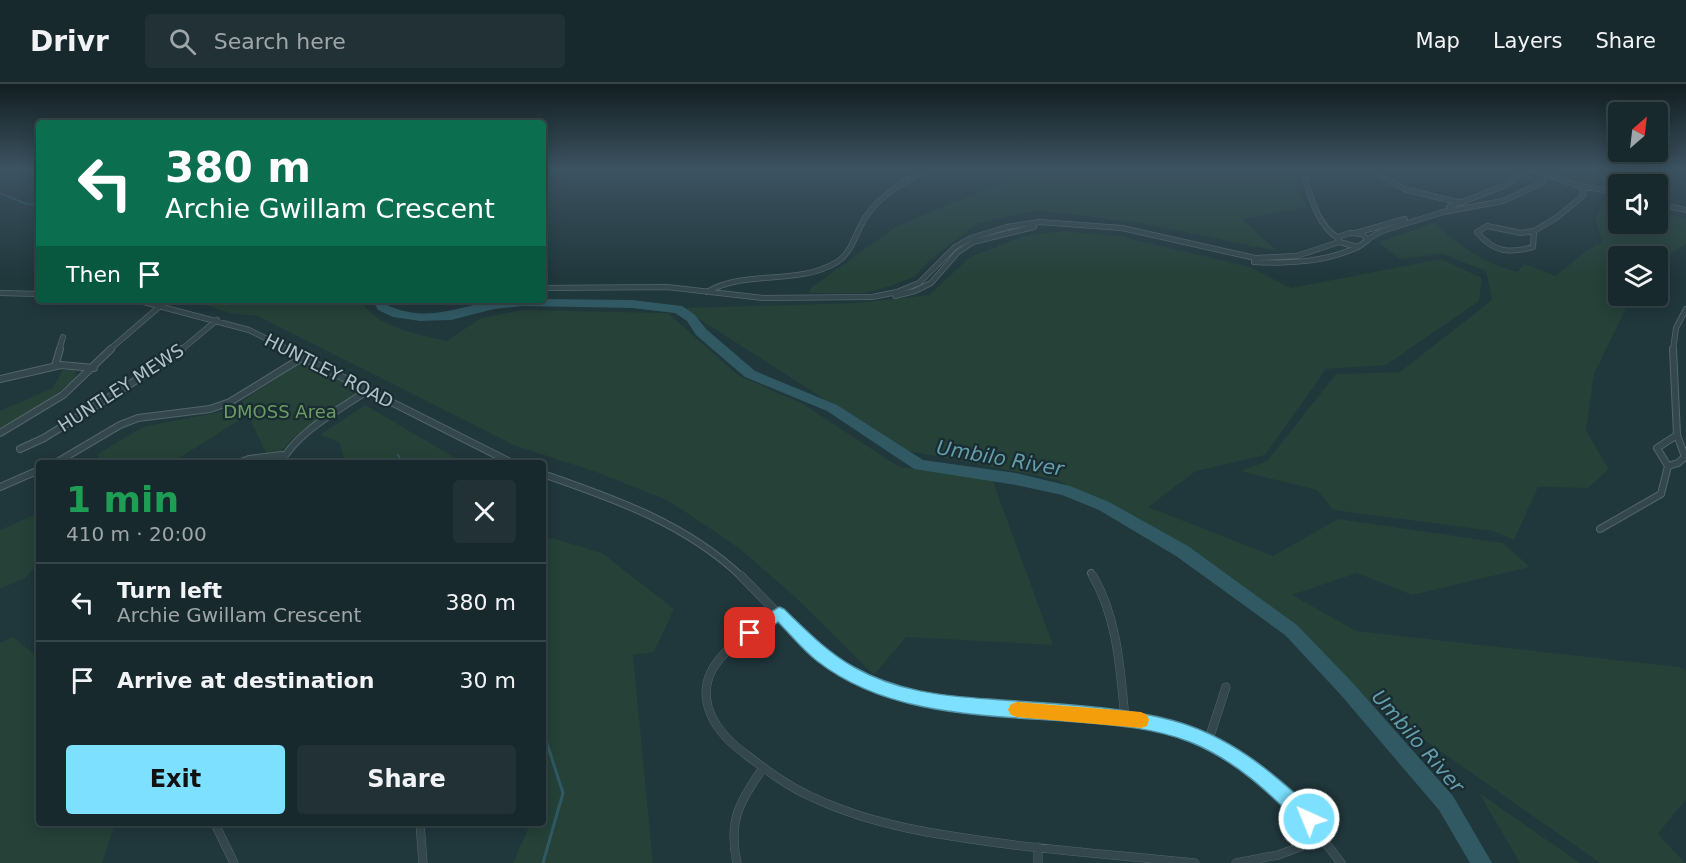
<!DOCTYPE html>
<html lang="en">
<head>
<meta charset="utf-8">
<style>
	:root { --surface:#18292d; --page:#213135; --text:#f1f3f6; --muted:#9fa6aa; --line:#364549; --accent:#7de0ff }
	body { margin:0; font-family:"DejaVu Sans",sans-serif; background:var(--page); color:var(--text); height:100vh; display:flex; flex-direction:column; font-size:22px; white-space:nowrap }
	* { box-sizing:border-box; margin:0 }
	p { font-size:20px; color:var(--muted) }
	.icon { flex:none; width:33px; height:33px; fill:none; stroke:currentColor; stroke-width:2; stroke-linecap:round; stroke-linejoin:round }
	.map { position:relative; flex:1; overflow:hidden }
	.panel { position:absolute; left:36px; top:376px; width:510px; height:366px; display:flex; flex-direction:column; background:var(--surface); border-radius:6px; box-shadow:0 3px 15px #0003,0 0 0 2px var(--line) }
	.panel>* { flex:none }
	.banner { position:absolute; left:36px; top:36px; width:510px; height:183px; border-radius:6px; box-shadow:0 3px 15px #0003,0 0 0 2px var(--line); background:#0b6e4f; color:#fff; overflow:hidden }
	.needle { width:39px; rotate:28deg }
	.controls { position:absolute; left:1608px; top:18px; display:grid; gap:12px }
	.controls a { display:grid; place-items:center; width:60px; height:60px; border-radius:6px; background:var(--surface); box-shadow:0 3px 15px #0003,0 0 0 2px var(--line); font-size:30px }
	.pin { position:absolute; display:grid; place-items:center; width:51px; height:51px; color:#fff; margin:-26px; border-radius:12px; box-shadow:0 3px 9px #0006 }
	.me { position:absolute; width:66px; margin:-33px; rotate:316deg; stroke-linejoin:round; filter:drop-shadow(0 0 4px #0008) }
	.turn { display:flex; align-items:center; gap:21px; height:126px; padding:0 30px; font-size:27px }
	.turn .icon { width:78px; height:78px; stroke-width:2.5 }
	.turn b { display:block; font-size:42px; line-height:51px }
	.then { display:flex; align-items:center; height:57px; padding:0 30px; background:#0003; gap:12px; font-size:22px }
	.round { display:grid; place-items:center; flex:none; width:63px; height:63px; border-radius:6px; background:var(--page) }
	.overview { display:flex; align-items:center; justify-content:space-between; height:102px; padding:0 30px }
	h1 { font-size:36px; font-weight:800; line-height:45px; color:#1e9e55 }
	.primary-button { display:flex; gap:12px; margin-top:auto; padding:12px 30px }
	.primary-button a { flex:1; height:69px; border-radius:6px; background:var(--accent); color:#111; font-size:24px; font-weight:800; line-height:69px; text-align:center }
	.primary-button a+a { background:var(--page); color:var(--text) }
	ul { padding:0; list-style:none }
	li { display:flex; align-items:center; gap:18px; height:78px; padding:0 30px; border-top:2px solid var(--line) }
	li div { flex:1 }
	li b { display:block; font-size:22px }
	li em { font-style:normal }
	header { display:flex; align-items:center; gap:36px; box-sizing:border-box; height:84px; padding:0 30px; background:var(--surface); border-bottom:2px solid var(--line) }
	header strong { font-size:28px }
	nav { display:flex; gap:33px; margin-inline-start:auto; font-size:21px }
	.search { width:420px; height:54px; background:var(--page); display:flex; align-items:center; gap:15px; box-sizing:border-box; padding:0 21px; border-radius:6px; color:var(--muted); font-size:22px }
	.map>svg:first-child { display:block }
</style>
</head>
<body>
<header>
<strong>Drivr</strong>
<div class="search"><svg class="icon" aria-label="search" viewBox="0 0 24 24"><circle cx="10" cy="10" r="6"/><path d="M15 15l6 6"/></svg>Search here</div>
<nav><a>Map</a><a>Layers</a><a>Share</a></nav>
</header>
<div class="map">
<svg width="1686" height="779" viewBox="0 0 1686 779">
	<rect width="100%" height="100%" fill="#20373c"/>
	<path fill="#254138" d="M1093,84h192l22,39 -65,12 35,32 -136,-28 -104,-13 -61,14 -46,36 -15,16 -21,9 -28,8h-57l3,-6 85,-61 102,-42z
		M1599,86l19,17 -40,-5 -23,-9 1,-2 27,4z
		M1609,113l9,3v24h40v-13l28,8v25l-28,17v-5h-40v40h14l-38,78 -8,57 23,38 -21,19 -50,-1 -24,53 -21,-9 -160,-21 -16,-20 -77,-19 27,-10 69,-87 64,-2 92,-72 -6,-29 -44,-17 -43,5 -20,-17 55,-19c29,25 47,39 84,49l6,-8 32,12 30,-25 17,-9 -8,-23z
		M1063,147l61,6 126,30 41,21 150,-29 41,19 -3,23 -93,64 -60,4 -61,86 -69,16 -48,36 125,49 65,-37 165,24 27,24 -118,28 -55,-22 -65,22 64,36 323,36 7,4v128l-28,35 27,29h-85l-254,-178 -75,-68 -213,-137 -154,-30 -222,-142 174,-5 73,-8 41,-38 54,-21z
		M203,216h157c16,27 59,35 87,41l34,-23 42,-8 145,3 70,62 65,29 96,63 92,9 62,169 -147,-8 -32,38 -79,-78 -56,-49 -70,-47 -73,-29 -80,-26 -259,-130 -27,-3 -35,-11z
		M302,277l57,30 -67,48 -12,13 -14,1 -18,-38 -77,48h-66l-9,-8 47,-28 102,-20 -3,-6z
		M69,284l6,2 1,4 -1,5 -27,21 -48,30v-19l53,-23 9,-17z
		M365,321l92,54 4,4h-116l-6,-21 -19,-7z
		M39,429v50l-14,15 -25,11v-59z
		M552,454l50,15 72,56 -20,43 -21,3 20,208h-140l17,-39h13v-284z
		M13,553l26,21v166h76l-13,39h-102v-220z
		M1479,709l101,70h-60z"/>
	<g fill="none" stroke-linecap="round" stroke-linejoin="round">
		<path stroke="#305963" stroke-width="1.5" d="M0,109l26,11 13,1"/>
		<path stroke="#305963" stroke-width="2" d="M398,371l5,9"/>
		<path stroke="#305963" stroke-width="3" d="M543,647l20,62 -20,70"/>
		<path fill="#305963" fill-rule="evenodd" d="M543,215l89,1 50,6 13,9 11,14 49,42 82,34 86,55 93,13 54,13 39,16 79,44 109,79 55,57 101,114 39,67h-22l-31,-53 -99,-116 -55,-59 -109,-79 -77,-46 -37,-15 -46,-10 -102,-16 -87,-58 -82,-34 -49,-42 -9,-14 -12,-8 -43,-5 -109,-2 -29,3 -43,11 -31,1 -27,-4 -15,-7 -5,-10h12l2,5c44,20 73,-1 115,-5 13,-1 31,3 41,-1z"/>
		<g stroke="#52656a" stroke-width="6">
			<path id="street-far2" d="M1302,84c8,25 13,55 36,70
				M1384,84l-1,9 21,12 57,14
				M1531,85l48,17 39,6
				M1658,120l28,6
				M1449,123l55,-21 28,-18
				M1487,142l34,7 13,-2 -1,16c-24,7 -40,5 -56,-15z
				M1534,147l22,-13 27,-22v-7l-4,-3
				M1350,149l12,1 6,6 -10,7 -19,-5 -1,-5z
				M1356,149l49,-14
				M1368,155l14,-8 61,-19 60,-11 39,-18 -2,-15
				M1254,178c36,2 71,0 104,-15
				M543,204l124,-1 96,11 109,-1 25,-5 22,-9 36,-36 16,-9 36,-11 32,-5 83,6 133,30 42,-2 42,-14
				M707,208c39,-23 91,-6 130,-30 16,-10 19,-32 30,-47 15,-21 39,-35 62,-47
				M0,209l39,1
				M895,212l20,-5 16,-8 27,-31 15,-10 61,-15
				M136,216l113,30 40,20
				M59,266l4,-13
				M109,266l50,-43
				M181,266l36,-30
				M1673,266l3,-22 10,-19"/>
		</g>
		<g stroke="#52656a" stroke-width="8">
			<path id="street-far1" d="M286,265l228,115
				M55,282l5,-17
				M0,295l61,-14 33,3
				M0,349l63,-38 48,-46
				M20,365l24,-11 126,-79 12,-10
				M54,380l66,-39 18,-7 72,-9 20,-7 73,-45
				M236,380l13,-5 33,-4
				M280,380c17,-33 58,-53 88,-74
				M1668,382l10,-3 7,-6 -8,-22
				M543,390c72,25 144,50 200,104
				M0,403l39,-17
				M1600,445l61,-35 7,-28 -11,-18 20,-13 -4,-86
				M1091,489l3,5"/>
		</g>
		<g stroke="#52656a" stroke-width="9">
			<path id="street" d="M741,492c41,40 75,85 129,107 43,18 87,21 133,25 45,4 92,4 136,12 88,15 151,74 202,143
				M1093,492c25,44 27,93 32,142
				M779,529c-18,13 -39,24 -55,41 -34,35 -15,73 20,99 21,16 43,33 68,44 63,30 134,39 202,48 60,7 121,12 181,18
				M1208,658l18,-55
				M215,740l19,39
				M420,740l3,39
				M1038,763v16
				M737,779c-9,-42 2,-61 26,-95
				M1236,779l42,-8 46,-17"/>
		</g>
		<use href="#street-far2" stroke="#34474c" stroke-width="4.5"/>
		<use href="#street-far1" stroke="#34474c" stroke-width="6"/>
		<use href="#street" stroke="#34474c" stroke-width="8"/>
	</g>
	<linearGradient id="sky" x2="0" y2="1"><stop stop-color="#121e21"/><stop offset="0.44" stop-color="#3c5361"/><stop offset="1" stop-color="#3c5361" stop-opacity="0"/></linearGradient>
	<rect width="1686" height="193" fill="url(#sky)"/>
	<path fill="#7de0ff" stroke="#5192a6" stroke-width="1.5" d="M779,523l5,2c22,21 43,43 70,58 42,24 89,29 136,32 60,5 123,6 181,21 58,15 102,52 144,92l3,7 -3,6 -6,3 -7,-3c-34,-33 -67,-65 -112,-83 -36,-14 -74,-17 -112,-20 -88,-7 -188,-4 -261,-61 -14,-11 -26,-26 -39,-39 -10,7 -22,20 -33,16l-3,-5 3,-5z"/>
	<path fill="#f59e0b" d="M1017,618l124,10 6,3 2,5 -2,6 -6,2 -124,-11 -6,-2 -3,-5 3,-6z"/>
	<g text-anchor="middle" stroke-width="4.5" stroke-linejoin="round" paint-order="stroke">
		<g font-size="18" fill="#afc2c8" stroke="#192c31">
			<text transform="translate(329 287) rotate(27)" y="6">HUNTLEY ROAD</text>
			<text transform="translate(121 304) rotate(-33)" y="6">HUNTLEY MEWS</text>
		</g>
		<g font-size="18" fill="#6c9c63" stroke="#192c31">
			<text x="280" y="334">DMOSS Area</text>
		</g>
		<g font-size="20" font-style="italic" fill="#649dab" stroke="#192c31">
			<text transform="translate(1000 374) rotate(10)" y="7">Umbilo River</text>
			<text transform="translate(1418 657) rotate(49)" y="7">Umbilo River</text>
		</g>
	</g>
</svg>
<div class="controls">
<a><svg class="needle" viewBox="-14 -14 28 28"><path d="M0-13l5 13h-10z" fill="#e53935"/><path d="M0 13l5-13h-10z" fill="#9fa6aa"/></svg></a>
<a><svg class="icon" aria-label="sound" viewBox="0 0 24 24"><path d="M4 9h4l5-4v14l-5-4H4zM17 9q2 3 0 6"/></svg></a>
<a><svg class="icon" aria-label="layers" viewBox="0 0 24 24"><path d="M12 4l9 5-9 5-9-5zM3 14l9 5 9-5"/></svg></a>
</div>
<div class="pin" style="left:750px;top:549px;background:#d93025"><svg class="icon" aria-label="arrive" viewBox="0 0 24 24"><path d="M6 21V4h12l-3 4 3 4H6"/></svg></div>
<svg class="me" style="left:1309px;top:735px" viewBox="-20 -20 40 40"><circle r="17" fill="#7de0ff" stroke="#fff" stroke-width="3"/><path d="M0-11L8 9 0 5-8 9z" fill="#fff"/></svg>
<div class="banner">
<div class="turn"><svg class="icon" aria-label="left" viewBox="0 0 24 24"><path d="M17 20v-9H6M10 6l-5 5 5 5"/></svg><div><b>380 m</b>Archie Gwillam Crescent</div></div>
<div class="then">Then<svg class="icon" aria-label="arrive" viewBox="0 0 24 24"><path d="M6 21V4h12l-3 4 3 4H6"/></svg></div>
</div>
<section class="panel">
<div class="overview"><div><h1>1 min</h1><p>410 m · 20:00</p></div><a class="round"><svg class="icon" aria-label="close" viewBox="0 0 24 24"><path d="M6 6l12 12M18 6L6 18"/></svg></a></div>
<ul>
<li><svg class="icon" aria-label="left" viewBox="0 0 24 24"><path d="M17 20v-9H6M10 6l-5 5 5 5"/></svg><div><b>Turn left</b><p>Archie Gwillam Crescent</p></div><em>380 m</em></li>
<li><svg class="icon" aria-label="arrive" viewBox="0 0 24 24"><path d="M6 21V4h12l-3 4 3 4H6"/></svg><div><b>Arrive at destination</b></div><em>30 m</em></li>
</ul>
<div class="primary-button"><a>Exit</a><a>Share</a></div>
</section>
</div>
</body>
</html>
